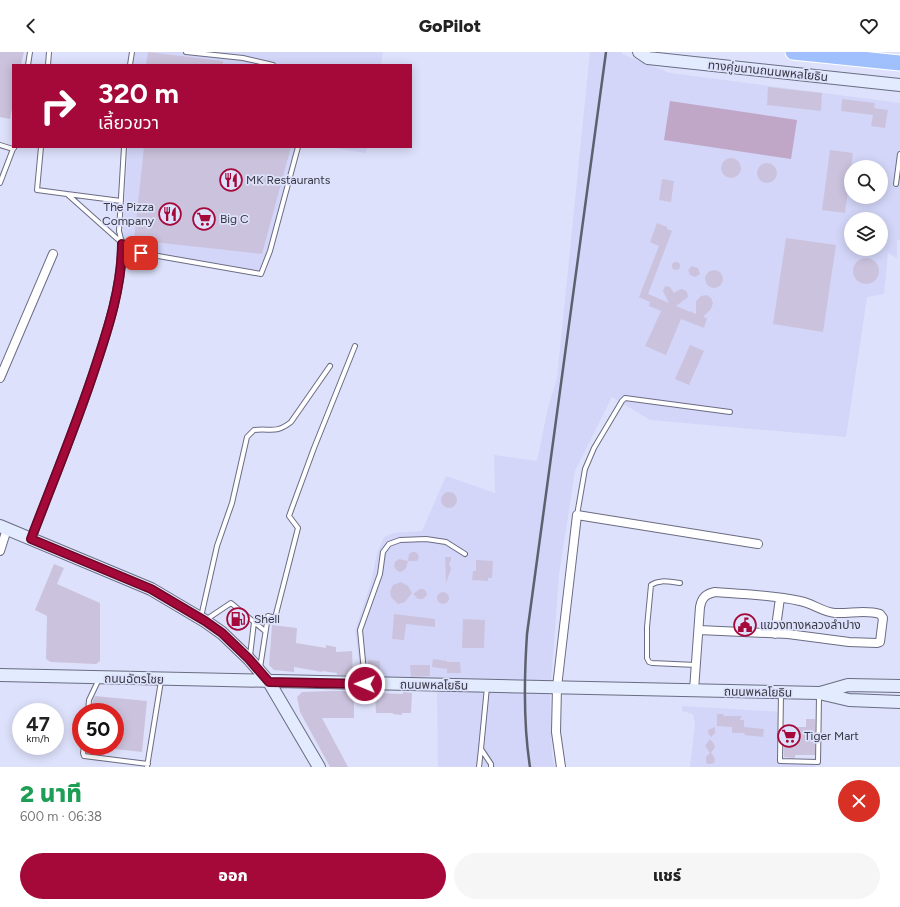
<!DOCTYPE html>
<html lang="th">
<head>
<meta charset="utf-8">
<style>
	:root { --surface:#fff; --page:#f6f6f6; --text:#222; --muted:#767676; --accent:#a40939 }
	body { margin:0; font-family:Figtree,"Noto Sans Thai",sans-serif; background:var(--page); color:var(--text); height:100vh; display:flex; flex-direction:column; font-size:15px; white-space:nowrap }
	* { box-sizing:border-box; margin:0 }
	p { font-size:13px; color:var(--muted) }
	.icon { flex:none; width:22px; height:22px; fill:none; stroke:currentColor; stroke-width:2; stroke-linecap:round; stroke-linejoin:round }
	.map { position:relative; height:715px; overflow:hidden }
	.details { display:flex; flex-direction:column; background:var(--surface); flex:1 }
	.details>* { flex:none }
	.top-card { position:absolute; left:12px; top:12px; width:400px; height:84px; border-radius:0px; box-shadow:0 2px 10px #0003; background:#a40939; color:#fff; overflow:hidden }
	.buttons { position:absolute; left:844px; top:108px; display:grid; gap:8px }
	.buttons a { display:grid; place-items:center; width:44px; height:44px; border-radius:50%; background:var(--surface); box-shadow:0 2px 10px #0003; font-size:20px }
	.speed { position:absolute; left:12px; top:651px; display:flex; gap:8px; font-size:20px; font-weight:700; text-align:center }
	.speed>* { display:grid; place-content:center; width:52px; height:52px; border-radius:50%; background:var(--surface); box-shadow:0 2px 10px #0003; line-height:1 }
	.speed small { font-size:10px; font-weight:400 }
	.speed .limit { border:6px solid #d22; background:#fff; color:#111 }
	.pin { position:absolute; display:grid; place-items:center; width:34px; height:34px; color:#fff; margin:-17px; border-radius:8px; box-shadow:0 2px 6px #0006 }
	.me { position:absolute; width:44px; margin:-22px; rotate:271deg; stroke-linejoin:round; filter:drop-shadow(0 0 3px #0008) }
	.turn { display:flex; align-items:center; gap:14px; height:84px; padding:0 20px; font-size:18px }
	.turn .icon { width:52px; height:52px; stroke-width:2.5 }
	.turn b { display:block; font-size:28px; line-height:34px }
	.round { display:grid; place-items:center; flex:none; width:42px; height:42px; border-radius:21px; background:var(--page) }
	.headline { display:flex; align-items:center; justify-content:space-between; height:68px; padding:0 20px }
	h1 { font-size:24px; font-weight:800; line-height:30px; color:#1e9e55 }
	.button { display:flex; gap:8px; margin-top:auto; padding:8px 20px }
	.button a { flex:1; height:46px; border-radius:24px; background:var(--accent); color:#fff; font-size:16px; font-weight:800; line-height:46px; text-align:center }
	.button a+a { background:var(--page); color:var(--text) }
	header { display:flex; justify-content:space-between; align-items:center; height:52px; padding:0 20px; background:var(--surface); font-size:18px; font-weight:800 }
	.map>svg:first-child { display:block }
</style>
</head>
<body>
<header><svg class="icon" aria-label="back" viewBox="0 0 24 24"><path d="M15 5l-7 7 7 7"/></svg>GoPilot<svg class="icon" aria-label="heart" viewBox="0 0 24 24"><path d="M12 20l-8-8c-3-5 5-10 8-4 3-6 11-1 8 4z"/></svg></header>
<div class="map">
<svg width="900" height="715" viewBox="0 0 900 715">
	<rect width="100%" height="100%" fill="#dee1fb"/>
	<path fill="#d3d6f8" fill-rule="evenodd" d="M135,0h248l-2,13h-247z
		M590,0h32v2l48,19 230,30v137h-3v18l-9,-5 -4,41 -17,3 -21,140 -196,-17 -38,-23 -37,74 -16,104 -9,120 2,61 3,11h-117l-1,-76h47l4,-11 -127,-2 -6,-47 16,-49 6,-29 7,-16 10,-4 28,-2 24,-55 49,17 -1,-38 43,6 11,-53 9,-30zM851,115h30v30h-30zM851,167h30v30h-30z
		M128,95h170l-28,104 -9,23 -120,-21 -19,-10z
		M329,95h39l-3,6z
		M682,654l99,6 -1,49 36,1 -1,5h-125l5,-43 -2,-10 -11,-3z"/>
	<path fill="#c0a6c7" d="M670,49l127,19 -6,39 -127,-19z"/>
	<path fill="#cbc3dd" d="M0,0h24l-3,13h-8v39l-3,15 -10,-2z
		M148,0l75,9v4h-77z
		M768,35l54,6 -1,18 -54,-6z
		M842,47l33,4 -1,5 14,2 -3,18 -14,-2 2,-11 -32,-4z
		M144,95h147l-29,107 -128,-14z
		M830,98l23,3 -8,60 -23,-3z
		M721 116a10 10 0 1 1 20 0a10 10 0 1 1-20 0Z
		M757 121a10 10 0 1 1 20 0a10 10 0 1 1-20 0Z
		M662,127l12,2 -3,21 -12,-2z
		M657,171l10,4v2l5,2 -24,63 21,9 -6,-12 2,-5 5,1 4,6 7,-4 4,1 2,2 1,5 -12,9 12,5v1l1,-1 7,3v-13l5,-5 6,-1 4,3 2,5 -2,6 -8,8 4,1 -3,10 -23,-9 -15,36 -21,-9 16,-35 -12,-5 1,-4 -11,-5 20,-51 -9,-4z
		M786,186l50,7 -13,87 -50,-8z
		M853 219a13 13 0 1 1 26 0a13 13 0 1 1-26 0Z
		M672 214a4 4 0 1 1 8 0a4 4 0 1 1-8 0Z
		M692,214l6,2 2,6 -5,3 -5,-2 -2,-5z
		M705 227a9 9 0 1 1 18 0a9 9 0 1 1-18 0Z
		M690,293l14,6 -15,34 -14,-6z
		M441 448a8 8 0 1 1 16 0a8 8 0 1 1-16 0Z
		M412,500h3l3,2 1,3 -2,4h-9l-2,7 -3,3 -3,1 -4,-2 -2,-4 1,-4 4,-3 9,2 1,-7z
		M445,505h6v3l-2,4 2,5 -5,14z
		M476,508l17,1 -1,17h-4v3l-16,-1 1,-9h3z
		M54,512l10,4 -7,16 43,19v58l-4,3 -45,-2 -5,-3 1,-43 -12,-6z
		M401,530l7,4 4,7 -7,9 -7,2 -7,-7 -1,-6 3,-6z
		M420,537h3l3,2 1,4 -4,4h-5l-5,-5z
		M437 546a6 6 0 1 1 12 0a6 6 0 1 1-12 0Z
		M233,558l15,12 -6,8 -15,-13z
		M394,562l41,5v8l-29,-3 -2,16 -12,-1z
		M463,567l22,1 -1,28h-22z
		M272,573l25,3 -1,15 30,5v-3l10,2v5l16,-1 1,24h-16v-2l-15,-2v1l-28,-5v5l-20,-2 -5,-5z
		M433,607l14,2v1h13l1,11h-14v-4l-15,-2z
		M368,608l12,1v14h-12z
		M410,613h20v11l-19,1z
		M331,639h23v27h-32l26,49h-18l-30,-55 -3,-15 5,-5z
		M403,640l9,1 -1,20h-9v2l-9,-1v-1h-17l-1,-20 28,1z
		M95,644l52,5 -5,51 -27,-3v-37h-23l1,-12z
		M717,662h7l-1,2h19l-2,4h4v7l20,2 -1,8 -19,-2 1,-2h-13v-6l-15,-1z
		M806,667h9v36h-20v3l-11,-1v-30h22z
		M715,675v6l-4,4 -3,-4v-3z
		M710,687l4,5 1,3 -4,6 3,4 1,3 -1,3 -3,1h-4l-1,-3v-4l4,-4 -5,-7z"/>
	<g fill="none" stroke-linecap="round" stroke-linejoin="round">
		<g stroke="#6a6c83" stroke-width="6">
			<path id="lane" d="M186,0l57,6 30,7
				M28,13l2,-13
				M48,13l1,-13
				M130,13l2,-13
				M0,93l13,4 1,-1
				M41,95l-4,43 30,4 55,49 19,10 120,21 9,-23 28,-104
				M0,131l13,-34
				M896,132l4,-30
				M67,142l54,7
				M122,191l-3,-12 5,-84
				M577,463l8,-46 9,-21 28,-47 3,-3 105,14
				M680,531c-10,-1 -21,-4 -29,2l-4,42v31l2,4 3,1 44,2
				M201,565l16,-71 15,-43 15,-66 7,-7c17,-2 22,4 37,-8l39,-56
				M207,567l24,-16 23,19 -4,34
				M254,570l11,9
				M260,616l8,-52 7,2 23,-90 -9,-12 25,-68 41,-102
				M365,630l-5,-52 20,-56 3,-22 6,-8 11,-4 26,-1 20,3 19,12
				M487,635l-6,62 10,15v3
				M781,641l-1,68 38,1 1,-66
				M88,660l1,-12 10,-21
				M84,694l-1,7 1,3 64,8
				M147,715l14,-86
				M479,715l2,-18"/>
		</g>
		<g stroke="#6a6c83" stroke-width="10">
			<path id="street" d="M0,326l53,-124
				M31,487c22,-58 46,-115 65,-174 13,-39 26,-80 26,-122
				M0,499l7,-22
				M775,582l5,-36
				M694,638l6,-83c2,-10 6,-13 15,-15 29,2 58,3 85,9 12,2 22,11 35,12 15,1 30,-4 45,1l3,4 -3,24 -3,1 -28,-1 -61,-8 -89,-4
				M561,715l-5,-35 1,-45 20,-172 181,29"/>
		</g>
		<g stroke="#6a6c83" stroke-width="14">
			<path id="secondary" d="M639,0l9,6 252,27
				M0,474l151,63 54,32 17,12 27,26 20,23 50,85
				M0,623l819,18 30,7 51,2
				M820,641l28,-8 52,1"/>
		</g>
		<g stroke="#fff" stroke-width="17">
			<path id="highway" d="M793,0l107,11"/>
		</g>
		<use href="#lane" stroke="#fff" stroke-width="4"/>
		<use href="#street" stroke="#fff" stroke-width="8"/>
		<use href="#secondary" stroke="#e2ecfe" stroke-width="12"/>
		<use href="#highway" stroke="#9fbffd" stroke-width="15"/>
		<path stroke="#5e606e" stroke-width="2.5" d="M530,715c-7,-44 -6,-88 -3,-133l79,-582"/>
	</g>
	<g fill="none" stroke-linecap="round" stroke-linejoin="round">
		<g stroke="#6b0625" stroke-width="10">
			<path id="route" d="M141,201l-19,-9c0,41 -13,82 -26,121 -19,59 -43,116 -65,174l120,50 54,32 17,12 27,26 20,23 96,2"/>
		</g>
		<use href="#route" stroke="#a40939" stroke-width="7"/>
	</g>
	<defs>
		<g id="restaurant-ring" transform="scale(1.15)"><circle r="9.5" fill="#dee1fb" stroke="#a40939" stroke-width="1.5"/><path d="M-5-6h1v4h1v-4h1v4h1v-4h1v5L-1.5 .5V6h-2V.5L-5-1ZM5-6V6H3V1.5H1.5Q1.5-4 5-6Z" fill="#a40939"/></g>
		<g id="supermarket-ring" transform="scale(1.15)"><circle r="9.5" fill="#dee1fb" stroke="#a40939" stroke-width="1.5"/><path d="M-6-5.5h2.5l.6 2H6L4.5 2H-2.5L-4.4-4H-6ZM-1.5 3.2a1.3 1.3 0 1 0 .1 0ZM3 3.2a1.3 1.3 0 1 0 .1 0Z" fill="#a40939"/></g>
		<g id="fuel-ring" transform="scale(1.15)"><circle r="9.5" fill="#dee1fb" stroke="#a40939" stroke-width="1.5"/><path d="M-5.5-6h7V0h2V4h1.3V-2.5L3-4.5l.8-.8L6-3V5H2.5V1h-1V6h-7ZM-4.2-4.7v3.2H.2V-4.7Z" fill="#a40939"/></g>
		<g id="civic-ring" transform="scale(1.15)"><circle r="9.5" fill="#dee1fb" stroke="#a40939" stroke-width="1.5"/><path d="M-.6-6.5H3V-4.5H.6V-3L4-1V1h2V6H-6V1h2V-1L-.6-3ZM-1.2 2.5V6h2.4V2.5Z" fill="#a40939"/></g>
	</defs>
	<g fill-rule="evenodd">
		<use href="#restaurant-ring" x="231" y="128"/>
		<use href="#restaurant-ring" x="170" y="162"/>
		<use href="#supermarket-ring" x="204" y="167"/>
		<use href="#fuel-ring" x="238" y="567"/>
		<use href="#civic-ring" x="745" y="573"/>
		<use href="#supermarket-ring" x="789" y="684"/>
	</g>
	<g text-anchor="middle" stroke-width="3.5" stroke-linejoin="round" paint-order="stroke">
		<g font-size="12" fill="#373843" stroke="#dee1fb">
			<text transform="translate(768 19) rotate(6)" y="4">ทางคู่ขนานถนนพหลโยธิน</text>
			<text transform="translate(134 627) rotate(1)" y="4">ถนนฉัตรไชย</text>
			<text transform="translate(434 633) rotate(1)" y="4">ถนนพหลโยธิน</text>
			<text transform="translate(758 640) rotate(1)" y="4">ถนนพหลโยธิน</text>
		</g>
		<g font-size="12" fill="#373843" stroke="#dee1fb" text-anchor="start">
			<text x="246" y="132">MK Restaurants</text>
			<text x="154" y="159" text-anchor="end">The Pizza<tspan x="154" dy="14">Company</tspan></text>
			<text x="220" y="171">Big C</text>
			<text x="254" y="571">Shell</text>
			<text x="760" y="577">แขวงทางหลวงลำปาง</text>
			<text x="804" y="688">Tiger Mart</text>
		</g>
	</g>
</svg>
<div class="buttons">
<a><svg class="icon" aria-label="search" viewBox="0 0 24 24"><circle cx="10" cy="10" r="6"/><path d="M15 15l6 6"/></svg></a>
<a><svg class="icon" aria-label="layers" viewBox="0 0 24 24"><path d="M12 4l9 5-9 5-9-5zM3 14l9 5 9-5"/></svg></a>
</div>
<div class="speed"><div>47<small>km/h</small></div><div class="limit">50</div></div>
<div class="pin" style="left:141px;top:201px;background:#d93025"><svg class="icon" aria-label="arrive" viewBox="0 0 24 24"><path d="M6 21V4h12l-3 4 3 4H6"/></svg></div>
<svg class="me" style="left:365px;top:632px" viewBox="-20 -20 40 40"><circle r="17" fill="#a40939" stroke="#fff" stroke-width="3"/><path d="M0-11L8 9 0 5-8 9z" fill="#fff"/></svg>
<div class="top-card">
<div class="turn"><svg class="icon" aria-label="right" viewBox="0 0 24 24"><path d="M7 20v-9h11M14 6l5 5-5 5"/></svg><div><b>320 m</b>เลี้ยวขวา</div></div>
</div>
</div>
<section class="details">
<div class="headline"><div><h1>2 นาที</h1><p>600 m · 06:38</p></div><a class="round" style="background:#d93025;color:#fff"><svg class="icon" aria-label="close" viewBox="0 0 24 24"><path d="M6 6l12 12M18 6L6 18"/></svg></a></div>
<div class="button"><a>ออก</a><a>แชร์</a></div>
</section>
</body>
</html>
